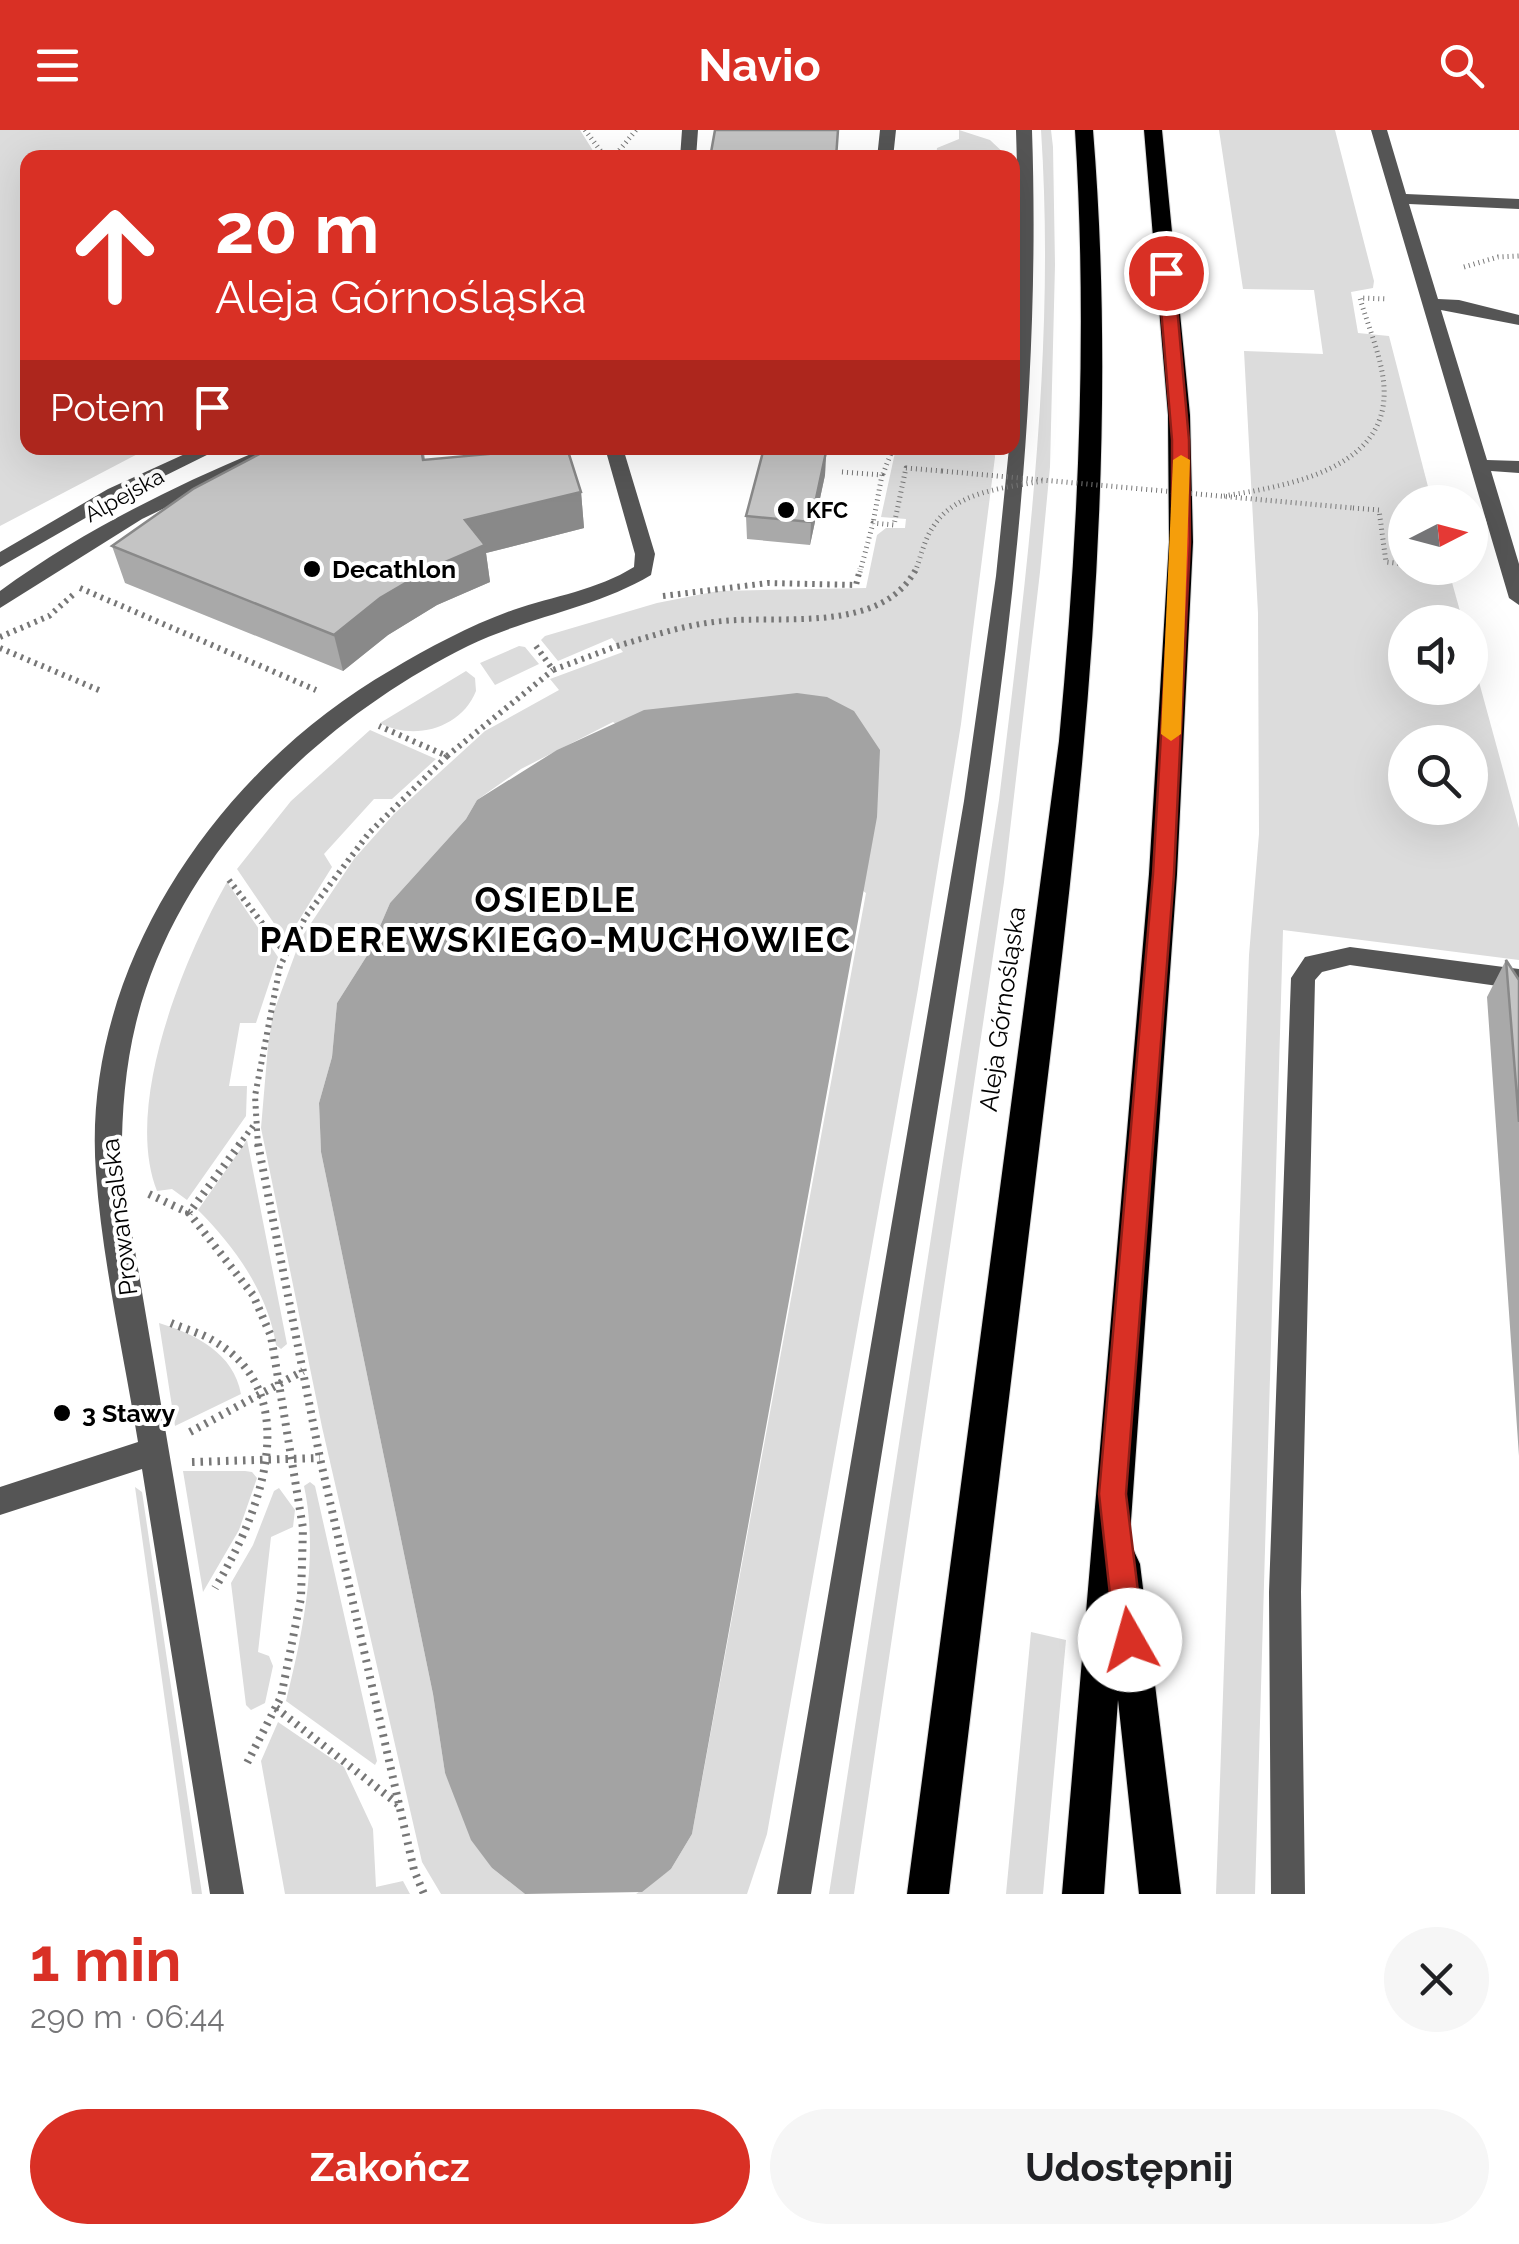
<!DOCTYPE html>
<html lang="pl">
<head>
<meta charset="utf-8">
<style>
	:root { --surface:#fff; --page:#f6f6f6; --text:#202124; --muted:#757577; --accent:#d93025 }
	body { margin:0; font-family:Raleway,sans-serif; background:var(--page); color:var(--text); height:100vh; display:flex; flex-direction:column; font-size:38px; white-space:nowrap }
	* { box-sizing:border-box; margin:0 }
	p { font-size:32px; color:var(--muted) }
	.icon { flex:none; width:55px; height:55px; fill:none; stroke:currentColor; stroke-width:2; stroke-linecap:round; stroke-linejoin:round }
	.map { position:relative; height:1764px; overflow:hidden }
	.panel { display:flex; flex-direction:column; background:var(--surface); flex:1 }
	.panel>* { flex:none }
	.top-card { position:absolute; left:20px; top:20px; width:1000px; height:305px; border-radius:20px; box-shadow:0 10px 40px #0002; background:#d93025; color:#fff; overflow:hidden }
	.needle { width:65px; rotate:84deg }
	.fabs { position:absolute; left:1388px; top:355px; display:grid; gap:20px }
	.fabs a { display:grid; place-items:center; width:100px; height:100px; border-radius:50%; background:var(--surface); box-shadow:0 10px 40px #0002; font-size:50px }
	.pin { position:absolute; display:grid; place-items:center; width:85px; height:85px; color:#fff; margin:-42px; border:5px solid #fff; border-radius:50%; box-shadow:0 2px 10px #0007 }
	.me { position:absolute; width:110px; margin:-55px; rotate:353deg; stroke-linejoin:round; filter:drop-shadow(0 0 8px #0008) }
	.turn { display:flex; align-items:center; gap:35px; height:210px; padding:0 30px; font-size:45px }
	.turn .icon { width:130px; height:130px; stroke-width:2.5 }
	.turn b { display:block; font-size:70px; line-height:85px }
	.then { display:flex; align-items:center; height:95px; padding:0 30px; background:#0003; gap:20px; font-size:38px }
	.round { display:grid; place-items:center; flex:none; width:105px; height:105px; border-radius:52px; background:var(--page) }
	.overview { display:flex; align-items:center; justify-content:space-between; height:170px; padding:0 30px }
	h1 { font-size:60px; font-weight:700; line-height:75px; color:var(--accent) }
	.primary-button { display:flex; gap:20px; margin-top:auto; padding:20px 30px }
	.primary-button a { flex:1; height:115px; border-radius:60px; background:var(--accent); color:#fff; font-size:40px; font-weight:700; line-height:115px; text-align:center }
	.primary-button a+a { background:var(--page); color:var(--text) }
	header { display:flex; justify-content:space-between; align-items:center; height:130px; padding:0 30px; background:var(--accent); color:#fff; font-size:45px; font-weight:700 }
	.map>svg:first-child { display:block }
</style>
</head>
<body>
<header><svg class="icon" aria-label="menu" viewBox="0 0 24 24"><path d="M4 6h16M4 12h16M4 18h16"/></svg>Navio<svg class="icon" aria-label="search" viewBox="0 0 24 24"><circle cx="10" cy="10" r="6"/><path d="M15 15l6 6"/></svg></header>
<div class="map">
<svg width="1519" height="1764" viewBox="0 0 1519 1764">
	<rect width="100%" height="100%" fill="#fff"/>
	<path fill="#dcdcdc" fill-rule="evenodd" d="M0,0h580l17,27 -569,1v290h121l-149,78z
		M959,0l31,10 18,17h-72l1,-9 22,-9z
		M1041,0h10l2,17 2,118 -5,202 -10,105 -36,310 -150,1012h-25l170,-1094c27,-221 57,-447 42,-670z
		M1219,0h116l39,151 -1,7 -22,4 7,41 31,3 43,166h-27v66h43l15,54h-58v66h65v-39l49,179v132l-236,-30 -28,964h-39l33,-939 10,-121 -1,-221 -14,-262 79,3 -9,-64 -71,-1zM1405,612h65v66h-65z
		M896,318h98l1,9 -34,267 -43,265 -151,845 -20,60h-111l35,-25 21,-35 174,-941 -253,-171 -92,47 -44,31 -11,19 -76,84 -22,51 -31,49 -5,54 -13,46 2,49 112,542 12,79 47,95 33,26h-84l-19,-32 -100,-435 -61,-299 7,-82 5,-32 28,-76 53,-79 40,-45 91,-83 74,-41 -9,-11 73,-27 -11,-14 -54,23 -17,-21 4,-4 112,-33 61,-12 148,-3 11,-53 9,-7h19l1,-9 -25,-2z
		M519,516l6,1 14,17 -44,21 -15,-22z
		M466,541l9,7 1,13c-15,38 -63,50 -96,32z
		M370,600l66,29 -44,40h-18l-50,55 8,13 -46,74 -49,-72 54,-68z
		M227,752l51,75 -22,66h-16l-11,63h18l-1,30 -59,84 -15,-11 -15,2c-34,-86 27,-233 70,-309z
		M247,1010l40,204 -6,5 -5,-4c-8,-52 -41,-98 -78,-135z
		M159,1193c36,11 75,30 82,71l-66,32z
		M183,1341h62l7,1 5,6 -18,52 -36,62z
		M310,1352l5,4 62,275 -2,4 -89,-64c17,-68 33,-146 18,-215z
		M135,1357l7,5 60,402h-10z
		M279,1358l16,22 -2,17 -22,10 -13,115 11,4 4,10 -8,37 -14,7 -5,-5 -15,-122 22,-38 21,-54z
		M1031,1502l35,8 -23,254h-37z
		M278,1592l66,45 29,62 3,58 27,-6 7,13h-125l-24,-133z"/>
	<path fill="#a3a3a3" d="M797,563l30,4 27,14 26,39 -3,67 -185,1017 -21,35 -29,23 -117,2 -33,-26 -21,-28 -26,-67 -12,-79 -112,-542 -2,-49 13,-46 5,-54 31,-49 22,-51 76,-84 11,-19 80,-50 87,-40z"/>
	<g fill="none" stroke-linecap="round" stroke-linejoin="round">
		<g stroke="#dbdbdb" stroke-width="2">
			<path id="highway" d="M1075,0h18c27,331 -10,658 -50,986 -31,259 -63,519 -94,778h-42l152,-1153c19,-204 29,-406 16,-611z
				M1144,0h18l28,285 3,127 -16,332 -48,675 5,2 6,13 41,330h-42l-21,-194 -14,194h-42l87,-1020 20,-332 -1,-127z"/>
		</g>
		<path stroke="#777" stroke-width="5" stroke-dasharray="1 4" stroke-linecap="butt" d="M585,0l21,28
			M613,28l23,-28
			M1464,137l34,-10 21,-1
			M842,342l40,3 -9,48
			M883,344l10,-26
			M1224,366c62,-10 165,-26 160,-109 -2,-30 -16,-60 -24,-89l28,1
			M1353,378l26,2 7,52 19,2
			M1441,438l21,1
			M860,442l13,-49 21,2 12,-57 36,3"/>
		<path stroke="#777" stroke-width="6" stroke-dasharray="2.5 5" stroke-linecap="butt" d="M80,458l236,102
			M663,466l105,-13 88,2 4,-16
			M0,507l49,-21 26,-23
			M536,516l17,24 64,-24
			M0,518l101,43
			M447,626l106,-86
			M229,750l57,74
			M238,1016l15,-20
			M258,1016l-3,-50 25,-130 26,-50 63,-83 78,-77 -68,-30"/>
		<path stroke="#777" stroke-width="8" stroke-dasharray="2.5 6" stroke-linecap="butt" d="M240,1014l-51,69 64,82 18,41 32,192 -2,70 -20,99 -34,66
			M258,1014l62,314 94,412 10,24
			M149,1064l40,19
			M171,1193c14,6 30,10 43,18 94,55 44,176 1,247
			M190,1302l113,-61
			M192,1332l128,-4
			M276,1578l123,97"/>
		<path fill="#555" fill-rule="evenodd" d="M682,0h16l-2,28h-16z
			M880,0h16l-3,28h-16z
			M1016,0h16c11,321 -37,618 -87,934 -45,276 -90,553 -134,830h-34l187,-1093 32,-225 13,-128h3l7,-208z
			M1371,0h16l19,64 113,5v10l-110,-5 29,95 21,1 60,15v10l-78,-15 46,150 32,1v12l-28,-2 28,93v41l-10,-7z
			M198,318h23l-99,49 -122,70v-15l108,-63z
			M265,318h24l-147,71 -142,89v-17c82,-60 172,-104 265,-143z
			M605,318h18l32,106 -4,21c-55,33 -124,42 -183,71 -151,75 -291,210 -332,377 -12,49 -15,100 -14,151l122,720h-34l-68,-425 -142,46v-28l138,-45c-14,-86 -36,-183 -42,-269 -16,-205 123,-404 295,-503 39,-23 80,-45 122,-60 41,-14 84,-20 121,-43l1,-13z
			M1350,817l169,22v20l-169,-24 -28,7 -7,8 -14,612 4,302h-34l-2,-302 22,-614 14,-21z"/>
		<use href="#highway" fill="#000" fill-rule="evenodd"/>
		<path stroke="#777" stroke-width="5" stroke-dasharray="1 4" stroke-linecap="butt" d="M942,341l411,37
			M915,442c6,-15 9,-32 18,-45 22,-36 72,-39 109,-46"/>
		<path stroke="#777" stroke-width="6" stroke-dasharray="2.5 5" stroke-linecap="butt" d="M617,516c35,-10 70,-22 106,-25 59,-6 159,13 193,-52"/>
	</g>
	<path fill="#a9a9a9" d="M271,318h152l2,11 156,33 3,36 -98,25 4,29 -53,23 -49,30 -45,36 -218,-88 -13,-37z
		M826,322l-1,23 -15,70 -63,-6 -1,-23z
		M1506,830l13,20v476l-32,-459z"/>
	<path fill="#898989" d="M826,322l-1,23 -15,70 1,-23z
		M581,362l3,36 -98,25 4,29 -53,23 -49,30 -45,36 -9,-36 46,-37 85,-78z"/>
	<path fill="#c4c4c4" stroke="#898989" stroke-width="2.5" d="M715,0h123l-2,28h-126z
		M271,318h150l2,12 129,-12h15l14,44 -116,28 20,25 -54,23 -51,30 -46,37 -222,-89 81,-57z
		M764,318l62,4 -15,70 -65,-6z
		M1506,830l13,20v142z"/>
	<path fill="#d93025" stroke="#8d1f18" stroke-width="2.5" d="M1166,138l8,5 15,167 1,102 -16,332 -48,620 18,146 -4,10 -10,4 -11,-4 -4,-10 -16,-146 54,-620 19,-332v-102l-14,-167z"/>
	<path fill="#f59e0b" d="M1181,325l9,5 -9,274 -10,7 -10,-7 12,-274z"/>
	<g fill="#000" stroke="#fff" stroke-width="4">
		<circle cx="786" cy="380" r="10"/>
		<circle cx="312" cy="439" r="10"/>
		<circle cx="62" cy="1283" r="10"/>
	</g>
	<g text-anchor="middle" stroke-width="8" stroke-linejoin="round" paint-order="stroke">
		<g font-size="22" fill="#000" stroke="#fff">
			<text transform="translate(124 365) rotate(-29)" y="8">Alpejska</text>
		</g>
		<g font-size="22" font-weight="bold" fill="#000" stroke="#fff" text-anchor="start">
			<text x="806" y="388">KFC</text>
		</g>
		<g font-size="25" font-weight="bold" fill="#000" stroke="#fff" text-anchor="start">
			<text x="332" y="448">Decathlon</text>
			<text x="82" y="1292">3 Stawy</text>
		</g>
		<g font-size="25" fill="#000" stroke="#fff">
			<text transform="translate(1002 879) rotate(-82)" y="9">Aleja Górnośląska</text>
			<text transform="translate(119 1087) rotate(-97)" y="9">Prowansalska</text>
		</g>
		<g font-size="35" font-weight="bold" letter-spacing="2.5" fill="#000" stroke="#fff">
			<text x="556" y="782">OSIEDLE<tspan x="556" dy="40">PADEREWSKIEGO-MUCHOWIEC</tspan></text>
		</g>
	</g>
</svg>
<div class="fabs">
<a><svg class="needle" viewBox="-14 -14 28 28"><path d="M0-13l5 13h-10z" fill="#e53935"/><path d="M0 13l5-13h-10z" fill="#757577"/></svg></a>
<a><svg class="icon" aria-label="sound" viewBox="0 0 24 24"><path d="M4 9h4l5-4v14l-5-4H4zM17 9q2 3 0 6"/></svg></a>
<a><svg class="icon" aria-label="search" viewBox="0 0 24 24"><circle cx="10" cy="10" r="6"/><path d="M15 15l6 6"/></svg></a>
</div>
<div class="pin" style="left:1166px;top:143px;background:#d93025"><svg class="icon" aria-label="arrive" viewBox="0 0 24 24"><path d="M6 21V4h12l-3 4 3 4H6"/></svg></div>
<svg class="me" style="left:1130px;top:1510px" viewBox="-20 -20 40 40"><circle r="19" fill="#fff"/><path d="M0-13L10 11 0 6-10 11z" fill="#d93025"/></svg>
<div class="top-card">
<div class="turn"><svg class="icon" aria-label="ahead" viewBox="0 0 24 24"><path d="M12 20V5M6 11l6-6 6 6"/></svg><div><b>20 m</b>Aleja Górnośląska</div></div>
<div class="then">Potem<svg class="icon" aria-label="arrive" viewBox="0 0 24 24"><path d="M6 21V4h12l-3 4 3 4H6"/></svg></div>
</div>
</div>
<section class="panel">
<div class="overview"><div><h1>1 min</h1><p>290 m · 06:44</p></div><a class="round"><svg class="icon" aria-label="close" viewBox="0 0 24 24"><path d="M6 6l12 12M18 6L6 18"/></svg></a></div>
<div class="primary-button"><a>Zakończ</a><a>Udostępnij</a></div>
</section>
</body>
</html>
